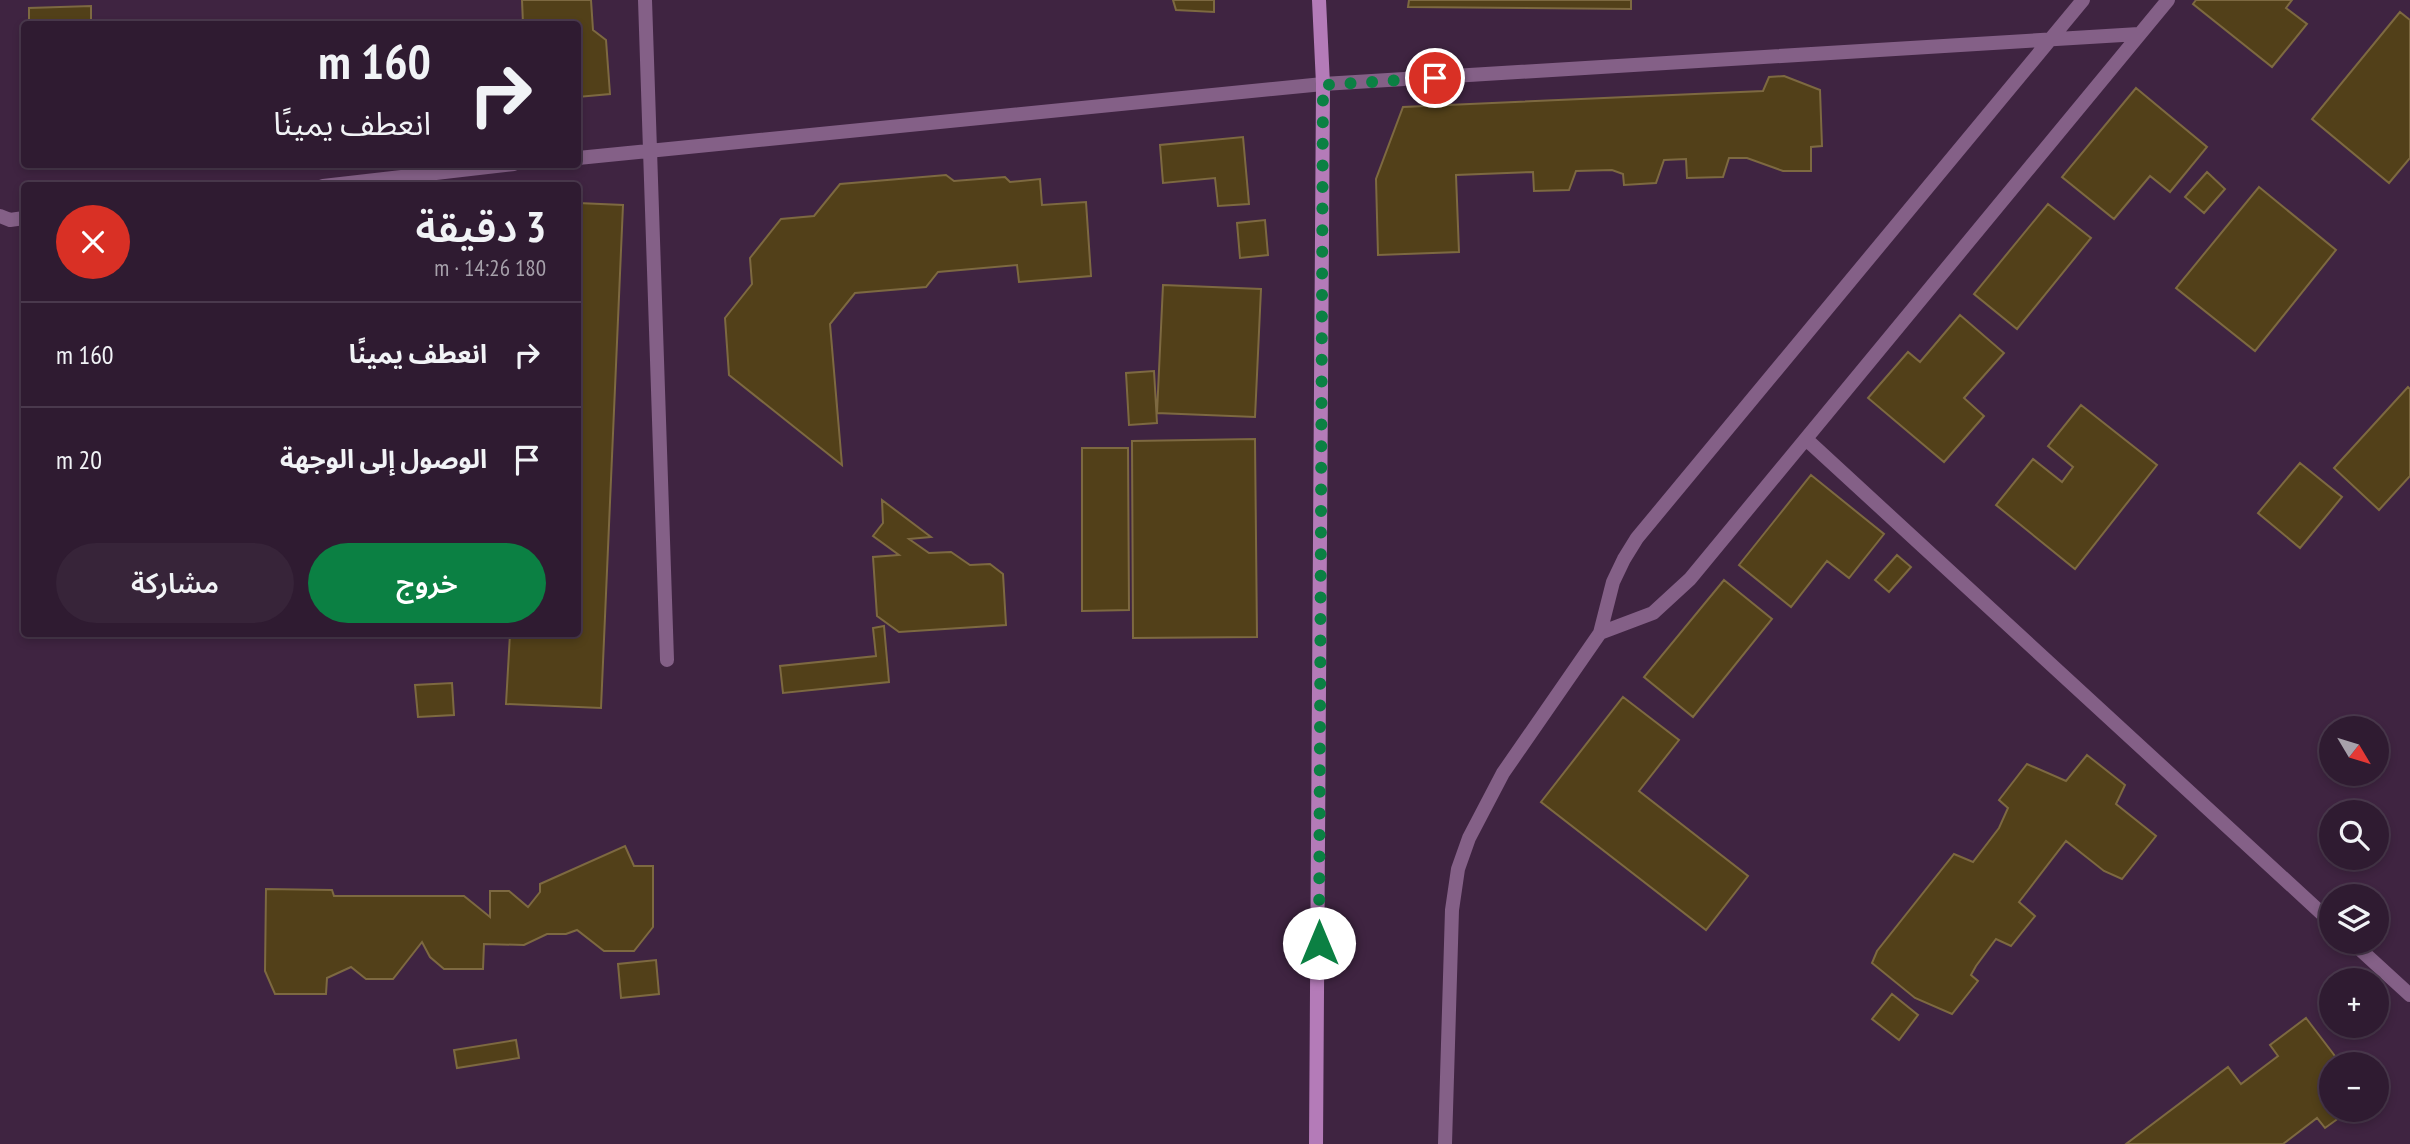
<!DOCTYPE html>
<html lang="ar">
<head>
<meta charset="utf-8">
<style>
	:root { --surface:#2f1b31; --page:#372439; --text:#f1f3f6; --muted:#a7a1ab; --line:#4a394d; --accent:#0b8043 }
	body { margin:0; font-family:"PT Sans Narrow","Noto Sans Arabic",sans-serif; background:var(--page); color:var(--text); direction:rtl; height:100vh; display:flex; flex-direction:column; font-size:26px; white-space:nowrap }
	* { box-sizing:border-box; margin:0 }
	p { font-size:23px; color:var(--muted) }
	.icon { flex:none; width:38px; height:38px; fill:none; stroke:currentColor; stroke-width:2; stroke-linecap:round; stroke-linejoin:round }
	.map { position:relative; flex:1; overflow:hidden; direction:ltr }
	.side { position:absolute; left:21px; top:182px; width:560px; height:455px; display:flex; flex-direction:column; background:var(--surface); border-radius:7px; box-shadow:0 4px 10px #0003,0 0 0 2px var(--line); direction:rtl }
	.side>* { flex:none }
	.guide { position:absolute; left:21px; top:21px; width:560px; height:147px; border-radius:7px; box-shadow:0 4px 10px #0003,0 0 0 2px var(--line); direction:rtl; background:#2f1b31; color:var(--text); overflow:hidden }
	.needle { width:46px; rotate:128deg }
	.fabs { position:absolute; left:2319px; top:716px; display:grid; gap:14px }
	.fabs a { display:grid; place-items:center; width:70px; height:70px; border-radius:50%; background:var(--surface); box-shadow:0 4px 10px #0003,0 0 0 2px var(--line); font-size:35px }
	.pin { position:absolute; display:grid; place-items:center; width:60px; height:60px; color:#fff; margin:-30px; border:4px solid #fff; border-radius:50%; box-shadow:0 2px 7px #0007 }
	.me { position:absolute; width:77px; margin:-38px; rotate:0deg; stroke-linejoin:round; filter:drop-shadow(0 0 5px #0008) }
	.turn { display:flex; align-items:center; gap:24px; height:147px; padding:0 35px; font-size:32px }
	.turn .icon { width:91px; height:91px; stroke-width:2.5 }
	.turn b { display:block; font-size:49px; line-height:60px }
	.round { display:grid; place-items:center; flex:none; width:74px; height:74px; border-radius:37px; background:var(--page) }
	.overview { display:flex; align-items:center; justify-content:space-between; height:119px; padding:0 35px }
	h1 { font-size:42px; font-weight:600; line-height:52px }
	.cta { display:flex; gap:14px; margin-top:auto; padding:14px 35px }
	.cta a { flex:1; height:80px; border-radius:42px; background:var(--accent); color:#fff; font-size:28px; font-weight:600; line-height:80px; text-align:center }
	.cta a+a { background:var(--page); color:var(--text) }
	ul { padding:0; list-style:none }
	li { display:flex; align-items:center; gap:21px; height:105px; padding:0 35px; border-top:2px solid var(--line) }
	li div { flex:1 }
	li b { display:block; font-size:26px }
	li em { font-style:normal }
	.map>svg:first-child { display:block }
</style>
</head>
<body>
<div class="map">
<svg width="2410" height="1144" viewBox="0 0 2410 1144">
	<rect width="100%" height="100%" fill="#3f2441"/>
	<path fill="#524019" stroke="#7d6941" stroke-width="2" d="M522,0h69l2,30 13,10 4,54 -32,3v-73h-55z
		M1173,0h41v12l-38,-2z
		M1409,0h222v9l-223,-2z
		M2196,0h96l-6,8 21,16 -35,43 -79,-63z
		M91,6v18h-62v-16z
		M2400,12l10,8v138l-21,25 -77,-64z
		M1784,76l36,14 2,56 -11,1v24h-28l-36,-13h-18l-6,19 -36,1 -1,-19 -22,1 -8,23 -32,2 -1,-11 -11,-4 -36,1 -7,19 -35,1 -1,-19 -77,3 3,77 -81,3 -2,-76 27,-72 360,-16 6,-14z
		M2136,88l71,59 -37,45 -20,-16 -36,43 -52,-42z
		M1243,137l6,67 -31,2 -3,-28 -52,5 -3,-38z
		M2207,172l18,17 -21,24 -19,-16z
		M946,175l8,6 51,-4 5,5 30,-3 2,26 44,-3 5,74 -72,6 -2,-17 -79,7 -12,15 -71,6 -25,31 12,141 -113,-90 -4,-57 27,-34 -2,-26 31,-39 33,-3 26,-32z
		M2259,187l77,63 -81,101 -79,-63z
		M578,203l45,2 -22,503 -95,-4 4,-70h68z
		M2048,204l43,34 -74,91 -43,-35z
		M1265,220l3,35 -28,3 -3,-35z
		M1163,285l98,4 -6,128 -98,-4z
		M1960,315l44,38 -40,45 20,18 -40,46 -76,-64 40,-46 12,10z
		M1154,371l3,52 -28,2 -3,-52z
		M2408,387l2,2v87l-31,34 -45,-42z
		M2081,405l76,60 -82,104 -79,-64 37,-46 29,23 11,-15 -25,-21z
		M1255,439l2,198 -124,1 -1,-197z
		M1082,448h46l1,162 -47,1z
		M2300,463l42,34 -42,51 -42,-35z
		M1811,475l73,59 -35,44 -22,-17 -36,46 -52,-42z
		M882,500l49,37 -22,2 20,14 22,-1 19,13 20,-1 13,10 3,51 -107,7 -22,-16 -4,-59 26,-2 -26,-19 10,-13z
		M1897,555l14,12 -22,25 -14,-12z
		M1724,580l48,39 -79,98 -49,-40z
		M884,626l5,56 -106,11 -3,-27 96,-10 -3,-28z
		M452,683l2,32 -36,2 -3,-32z
		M1623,697l56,43 -40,51 109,85 -42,54 -165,-128z
		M2087,755l38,30 -9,19 40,32 -34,43 -18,-8 -38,-30 -47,61 16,14 -24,30 -15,-7 -20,27 -5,9 7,6 -26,33 -37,-16 -43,-35 5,-12 77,-97 19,8 26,-34 9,-20 -9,-8 28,-36 39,17z
		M625,846l9,20h19v61l-19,24h-30l-27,-21 -11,4h-19l-23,11 -40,-1 -1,25h-39l-14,-12 -8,-15 -29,37h-27l-15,-12 -24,11 -1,16h-51l-10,-23 1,-82 66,1 2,6h130l26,21v-26h19l19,16 12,-15v-8z
		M656,960l3,34 -38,4 -3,-34z
		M1892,994l26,21 -19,25 -27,-21z
		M2306,1018l35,46h-10v46h19l-25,18 -8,-10 -34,26h-157l102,-77 13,17 37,-28 -8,-11z
		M516,1040l3,18 -62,10 -3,-18z"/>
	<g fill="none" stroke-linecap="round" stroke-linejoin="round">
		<path stroke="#846087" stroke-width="14" d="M645,0l22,660
			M578,158l745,-74 816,-50
			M323,186l191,-22
			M0,216l10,4 14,-2
			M1806,439l525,483
			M1600,633l53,-20 37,-34 478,-579
			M2352,942l58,53
			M1445,1144l7,-234 6,-41 11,-31 34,-65 97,-140 13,-51 11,-23 13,-21 446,-538"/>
		<path stroke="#b47bb8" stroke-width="14" d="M1316,1144l7,-1060 -4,-84"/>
	</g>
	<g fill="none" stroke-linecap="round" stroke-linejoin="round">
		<path stroke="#0b8043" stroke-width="12" stroke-dasharray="0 21.6" d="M1319,943l4,-858 112,-7"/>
	</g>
</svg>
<div class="fabs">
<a><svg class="needle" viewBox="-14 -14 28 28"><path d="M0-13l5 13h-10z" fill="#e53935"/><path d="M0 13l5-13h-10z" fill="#a7a1ab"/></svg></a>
<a><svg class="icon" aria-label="search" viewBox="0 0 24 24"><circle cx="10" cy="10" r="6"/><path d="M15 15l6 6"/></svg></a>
<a><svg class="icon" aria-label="layers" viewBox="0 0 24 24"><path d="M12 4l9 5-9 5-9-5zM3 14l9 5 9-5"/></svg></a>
<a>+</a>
<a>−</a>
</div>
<div class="pin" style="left:1435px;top:78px;background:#d93025"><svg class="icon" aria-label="arrive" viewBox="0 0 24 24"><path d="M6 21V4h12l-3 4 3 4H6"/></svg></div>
<svg class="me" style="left:1319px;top:943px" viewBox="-20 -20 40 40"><circle r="19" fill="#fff"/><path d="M0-13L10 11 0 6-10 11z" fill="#0b8043"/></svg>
<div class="guide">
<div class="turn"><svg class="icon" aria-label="right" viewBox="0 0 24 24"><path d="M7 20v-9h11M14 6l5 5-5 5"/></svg><div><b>160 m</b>انعطف يمينًا</div></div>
</div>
<section class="side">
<div class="overview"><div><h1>3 دقيقة</h1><p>180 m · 14:26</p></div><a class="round" style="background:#d93025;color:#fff"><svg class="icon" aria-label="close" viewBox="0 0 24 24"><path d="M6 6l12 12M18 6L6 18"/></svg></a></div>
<ul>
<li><svg class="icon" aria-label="right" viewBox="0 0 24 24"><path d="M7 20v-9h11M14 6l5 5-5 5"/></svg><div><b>انعطف يمينًا</b></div><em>160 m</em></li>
<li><svg class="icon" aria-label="arrive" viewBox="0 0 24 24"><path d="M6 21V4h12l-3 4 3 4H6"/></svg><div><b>الوصول إلى الوجهة</b></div><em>20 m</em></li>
</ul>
<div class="cta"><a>خروج</a><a>مشاركة</a></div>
</section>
</div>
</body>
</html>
